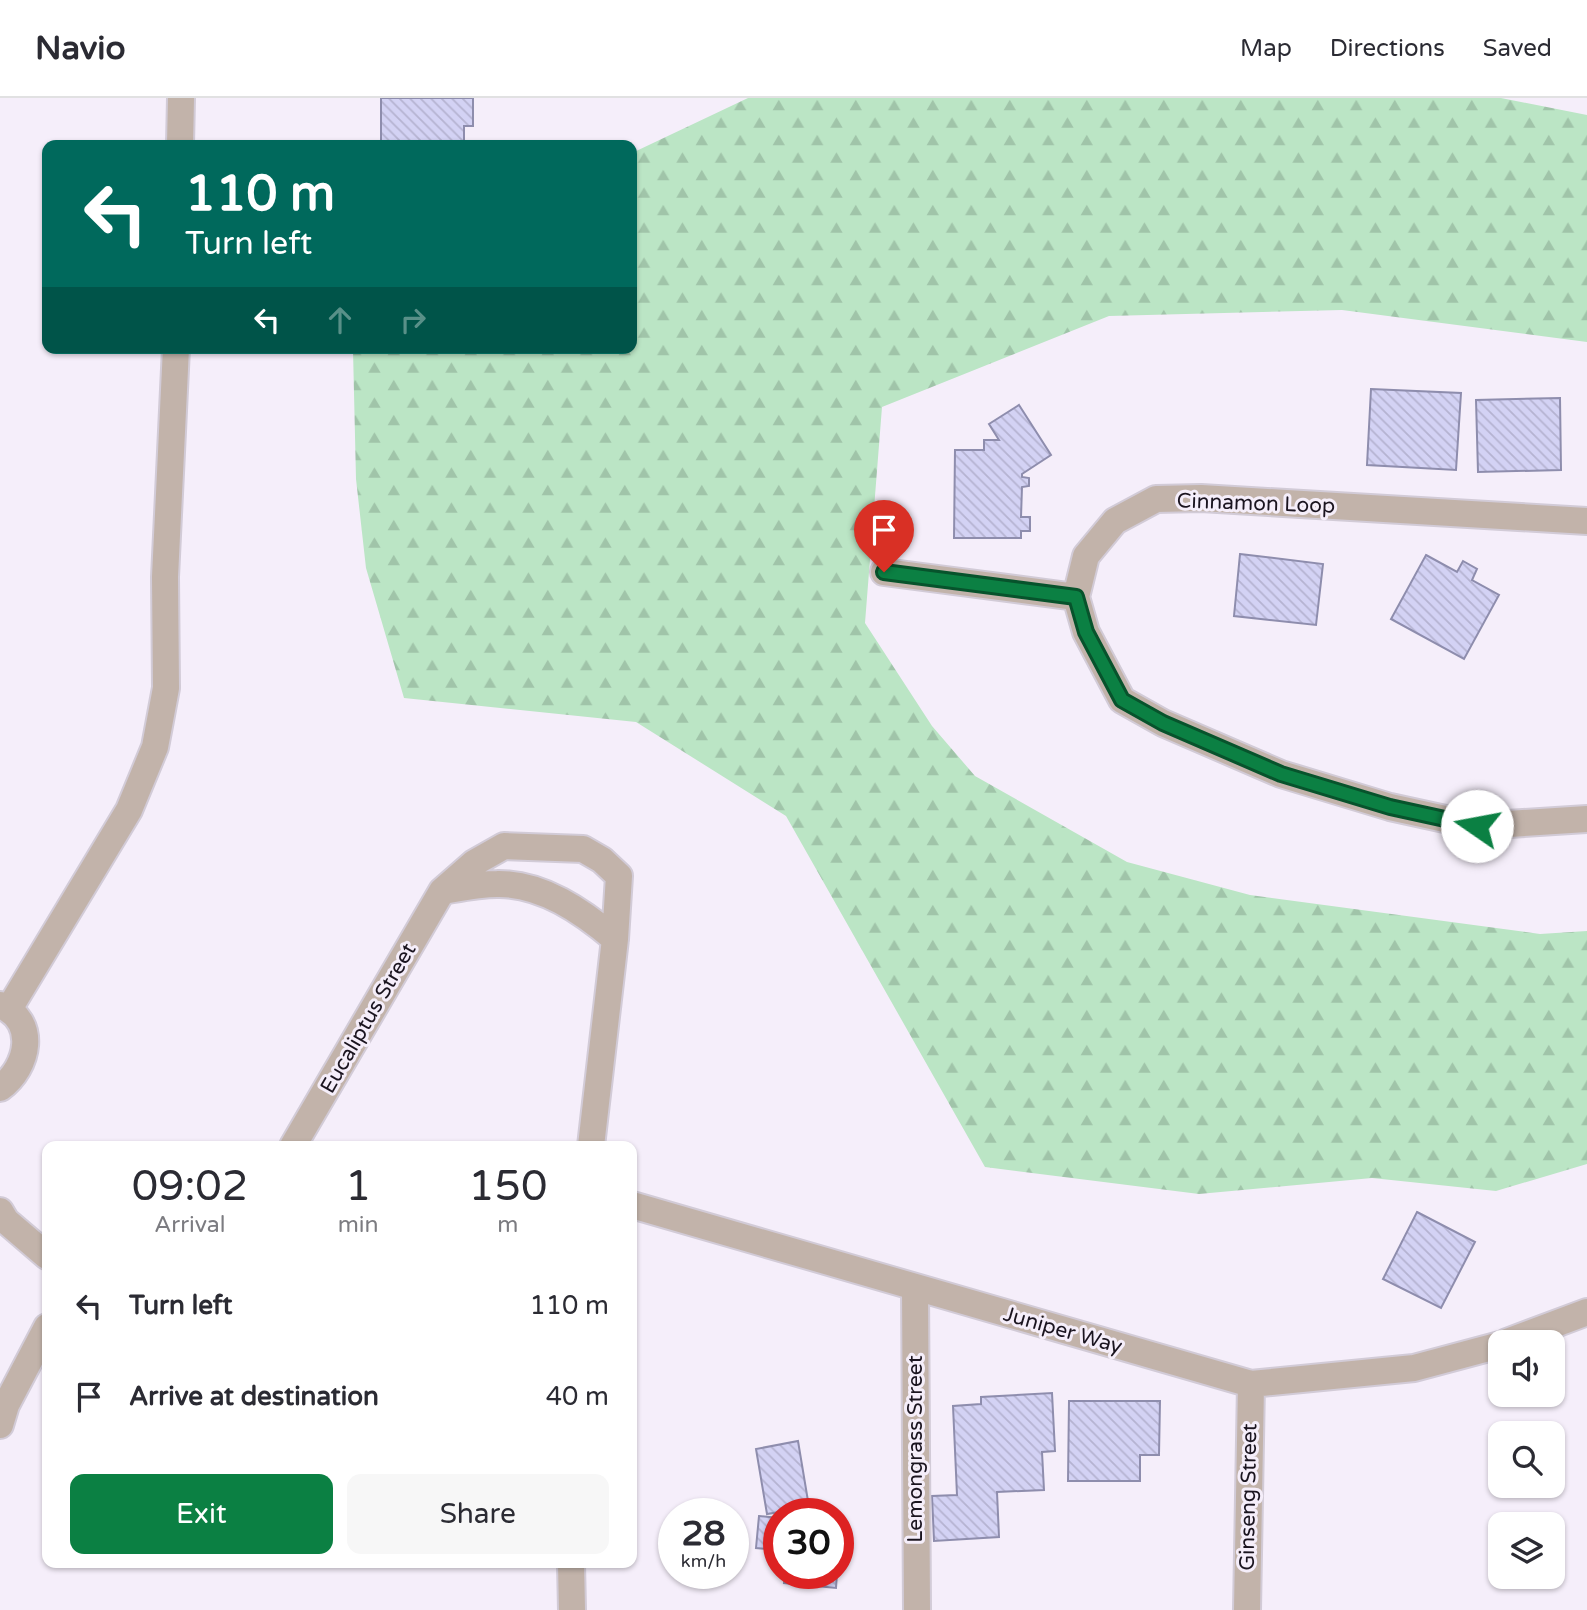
<!DOCTYPE html>
<html lang="en">
<head>
<meta charset="utf-8">
<style>
	:root { --surface:#fff; --page:#f7f7f7; --text:#2b2b33; --muted:#7c7c81; --line:#e1e1e2; --accent:#0b8043 }
	body { margin:0; font-family:"Varela Round",sans-serif; background:var(--page); color:var(--text); height:100vh; display:flex; flex-direction:column; font-size:26px; white-space:nowrap }
	* { box-sizing:border-box; margin:0 }
	p { font-size:23px; color:var(--muted) }
	.icon { flex:none; width:38px; height:38px; fill:none; stroke:currentColor; stroke-width:2; stroke-linecap:round; stroke-linejoin:round }
	.map { position:relative; flex:1; overflow:hidden }
	.panel { position:absolute; left:42px; top:1043px; width:595px; height:427px; display:flex; flex-direction:column; background:var(--surface); border-radius:14px; box-shadow:0 2px 5px #0004 }
	.panel>* { flex:none }
	.banner { position:absolute; left:42px; top:42px; width:595px; height:214px; border-radius:14px; box-shadow:0 2px 5px #0004; background:#00695c; color:#fff; overflow:hidden }
	.controls { position:absolute; left:1488px; top:1232px; display:grid; gap:14px }
	.controls a { display:grid; place-items:center; width:77px; height:77px; border-radius:14px; background:var(--surface); box-shadow:0 2px 5px #0004; font-size:35px }
	.speed { position:absolute; left:658px; top:1400px; display:flex; gap:14px; font-size:35px; font-weight:700; text-align:center }
	.speed>* { display:grid; place-content:center; width:91px; height:91px; border-radius:50%; background:var(--surface); box-shadow:0 2px 5px #0004; line-height:1 }
	.speed small { font-size:18px; font-weight:400 }
	.speed .limit { border:10px solid #d22; background:#fff; color:#111 }
	.pin { position:absolute; display:grid; place-items:center; width:60px; height:60px; color:#fff; margin:-72px -30px; border-radius:50% 50% 50% 0; rotate:-45deg; box-shadow:0 0 7px #0007 }
	.pin .icon { rotate:45deg }
	.me { position:absolute; width:77px; margin:-38px; rotate:282deg; stroke-linejoin:round; filter:drop-shadow(0 0 5px #0008) }
	.turn { display:flex; align-items:center; gap:24px; height:147px; padding:0 28px; font-size:32px }
	.turn .icon { width:91px; height:91px; stroke-width:2.5 }
	.turn b { display:block; font-size:49px; line-height:60px }
	.lanes { display:flex; align-items:center; height:66px; padding:0 28px; background:#0003; justify-content:center; gap:35px; direction:ltr }
	.lanes .off { opacity:.35 }
	.eta { display:flex; justify-content:space-evenly; align-items:center; height:119px; text-align:center }
	.eta b { font-size:42px; font-weight:600; line-height:49px }
	.cta { display:flex; gap:14px; margin-top:auto; padding:14px 28px }
	.cta a { flex:1; height:80px; border-radius:14px; background:var(--accent); color:#fff; font-size:28px; font-weight:600; line-height:80px; text-align:center }
	.cta a+a { background:var(--page); color:var(--text) }
	ul { padding:0; list-style:none }
	li { display:flex; align-items:center; gap:21px; height:91px; padding:0 28px }
	li div { flex:1 }
	li b { display:block; font-size:26px }
	li em { font-style:normal }
	header { display:flex; align-items:center; gap:42px; box-sizing:border-box; height:98px; padding:0 35px; background:var(--surface); border-bottom:2px solid var(--line) }
	header strong { font-size:33px }
	nav { display:flex; gap:38px; margin-inline-start:auto; font-size:24px }
	.map>svg:first-child { display:block }
</style>
</head>
<body>
<header>
<strong>Navio</strong>
<nav><a>Map</a><a>Directions</a><a>Saved</a></nav>
</header>
<div class="map">
<svg width="1587" height="1512" viewBox="0 0 1587 1512">
	<defs>
		<pattern id="forest-firs" width="22" height="20" patternUnits="userSpaceOnUse" patternTransform="scale(1.75)"><rect width="22" height="20" fill="#bbe5c5"/><path d="M5 1l3.5 6h-7zM16 11l3.5 6h-7z" fill="#a0c4a9"/></pattern>
		<pattern id="building-back-hatch" width="6" height="6" patternUnits="userSpaceOnUse" patternTransform="scale(1.75)"><rect width="6" height="6" fill="#d3d2f4"/><path d="M-1 5l2 2M0 0l6 6M5-1l2 2" fill="none" stroke="#b5b3d1"/></pattern>
	</defs>
	<rect width="100%" height="100%" fill="#f5eefa"/>
	<path fill="url(#forest-firs)" d="M748,0h753l86,17v227l-245,-32 -233,6 -227,91 -17,216 67,103 43,50 152,86 123,33 290,39 47,-3v233l-91,27 -124,-13 -173,16 -214,-27 -199,-351 -150,-94 -232,-24 -38,-130 -10,-89 -3,-129 279,-2v-195z"/>
	<path fill="url(#building-back-hatch)" stroke="#8e8dad" stroke-width="2" d="M381,0h92v28h-9v19h-83z
		M1371,291l90,4 -5,77 -89,-5z
		M1560,300l1,72 -83,2 -2,-72z
		M1019,307l32,50 -29,19v3l7,1v8l-7,1 -1,30h9v14h-9v7h-67l1,-88h29v-10h15l-10,-16z
		M1240,456l83,10 -7,61 -82,-9z
		M1426,457l31,17 6,-11 14,8 -5,11 27,15 -35,64 -73,-40z
		M1417,1114l58,30 -34,66 -58,-29z
		M1052,1295l3,58 -13,1 2,38 -47,2 2,45 -65,4 -2,-45 25,-1 -4,-89 28,-2v-7z
		M1069,1303h91l-1,54h-19v26h-72z
		M798,1343l11,66 -42,7 -11,-65z
		M759,1418l20,2v32l-23,-2z
		M785,1475h52l-1,15 -52,-5z"/>
	<g fill="none" stroke-linecap="round" stroke-linejoin="round">
		<g stroke="#d2cbd7" stroke-width="30">
			<path id="minor" d="M180,47l1,-47
				M1587,423l-386,-23 -45,1 -41,22 -29,35 -10,41 10,35 36,68 41,23 118,51 109,33 87,19 110,-7
				M884,474l192,25
				M442,793c18,-3 37,-7 55,-7 45,-1 86,28 118,55
				M0,907c38,16 29,62 0,83
				M9,911l120,-199 26,-63 11,-59 -1,-111 11,-229
				M293,1048l149,-255 32,-28 30,-17 79,3 19,11 17,16 -4,63 -24,207
				M632,1107l619,179 163,-16 86,-23
				M0,1113l6,10 41,35
				M915,1190l2,322
				M1507,1244l80,-30
				M0,1327l6,-20 41,-78
				M571,1465l1,47
				M1247,1512l4,-226"/>
		</g>
		<use href="#minor" stroke="#c2b3aa" stroke-width="26"/>
	</g>
	<g fill="none" stroke-linecap="round" stroke-linejoin="round">
		<g stroke="#07532c" stroke-width="18">
			<path id="route" d="M884,474l192,25 10,35 36,68 41,23 118,51 109,33 87,19"/>
		</g>
		<use href="#route" stroke="#0b8043" stroke-width="12"/>
	</g>
	<g text-anchor="middle" stroke-width="6" stroke-linejoin="round" paint-order="stroke">
		<g font-size="21" fill="#1a141f" stroke="#f5eefa">
			<text transform="translate(1256 405) rotate(2)" y="7">Cinnamon Loop</text>
			<text transform="translate(368 920) rotate(-60)" y="7">Eucaliptus Street</text>
			<text transform="translate(1063 1232) rotate(16)" y="7">Juniper Way</text>
			<text transform="translate(915 1351) rotate(-90)" y="7">Lemongrass Street</text>
			<text transform="translate(1248 1399) rotate(-89)" y="7">Ginseng Street</text>
		</g>
	</g>
</svg>
<div class="controls">
<a><svg class="icon" aria-label="sound" viewBox="0 0 24 24"><path d="M4 9h4l5-4v14l-5-4H4zM17 9q2 3 0 6"/></svg></a>
<a><svg class="icon" aria-label="search" viewBox="0 0 24 24"><circle cx="10" cy="10" r="6"/><path d="M15 15l6 6"/></svg></a>
<a><svg class="icon" aria-label="layers" viewBox="0 0 24 24"><path d="M12 4l9 5-9 5-9-5zM3 14l9 5 9-5"/></svg></a>
</div>
<div class="speed"><div>28<small>km/h</small></div><div class="limit">30</div></div>
<div class="pin" style="left:884px;top:474px;background:#d93025"><svg class="icon" aria-label="arrive" viewBox="0 0 24 24"><path d="M6 21V4h12l-3 4 3 4H6"/></svg></div>
<svg class="me" style="left:1477px;top:728px" viewBox="-20 -20 40 40"><circle r="19" fill="#fff"/><path d="M0-13L10 11 0 6-10 11z" fill="#0b8043"/></svg>
<div class="banner">
<div class="turn"><svg class="icon" aria-label="left" viewBox="0 0 24 24"><path d="M17 20v-9H6M10 6l-5 5 5 5"/></svg><div><b>110 m</b>Turn left</div></div>
<div class="lanes"><svg class="icon" aria-label="left" viewBox="0 0 24 24"><path d="M17 20v-9H6M10 6l-5 5 5 5"/></svg><svg class="icon off" aria-label="ahead" viewBox="0 0 24 24"><path d="M12 20V5M6 11l6-6 6 6"/></svg><svg class="icon off" aria-label="right" viewBox="0 0 24 24"><path d="M7 20v-9h11M14 6l5 5-5 5"/></svg></div>
</div>
<section class="panel">
<div class="eta">
<div><b>09:02</b><p>Arrival</p></div>
<div><b>1</b><p>min</p></div>
<div><b>150</b><p>m</p></div>
</div>
<ul>
<li><svg class="icon" aria-label="left" viewBox="0 0 24 24"><path d="M17 20v-9H6M10 6l-5 5 5 5"/></svg><div><b>Turn left</b></div><em>110 m</em></li>
<li><svg class="icon" aria-label="arrive" viewBox="0 0 24 24"><path d="M6 21V4h12l-3 4 3 4H6"/></svg><div><b>Arrive at destination</b></div><em>40 m</em></li>
</ul>
<div class="cta"><a>Exit</a><a>Share</a></div>
</section>
</div>
</body>
</html>
